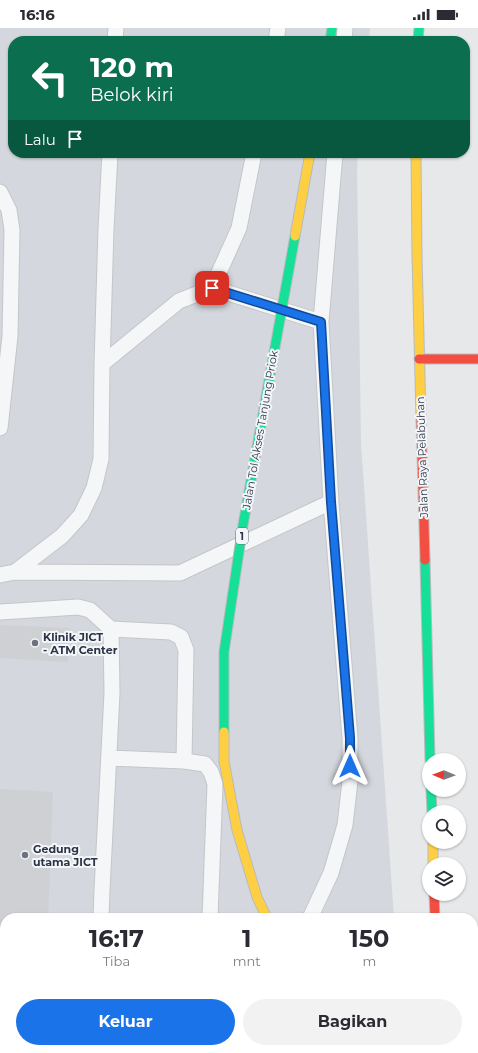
<!DOCTYPE html>
<html lang="id">
<head>
<meta charset="utf-8">
<style>
	:root { --surface:#fff; --page:#f2f2f3; --text:#2b2b33; --muted:#7c7c81; --accent:#1a73e8 }
	body { margin:0; font-family:Montserrat,sans-serif; background:var(--page); color:var(--text); height:100vh; display:flex; flex-direction:column; font-size:15px; white-space:nowrap }
	* { box-sizing:border-box; margin:0 }
	p { font-size:13px; color:var(--muted) }
	.icon { flex:none; width:22px; height:22px; fill:none; stroke:currentColor; stroke-width:2; stroke-linecap:round; stroke-linejoin:round }
	.map { position:relative; flex:1; overflow:hidden }
	.details { position:absolute; left:0px; top:885px; width:478px; height:140px; display:flex; flex-direction:column; background:var(--surface); border-radius:16px 16px 0 0; box-shadow:0 1px 3px #0004 }
	.details>* { flex:none }
	.banner { position:absolute; left:8px; top:8px; width:462px; height:122px; border-radius:16px; box-shadow:0 1px 3px #0004; background:#0b6e4f; color:#fff; overflow:hidden }
	.needle { width:26px; rotate:271deg }
	.fabs { position:absolute; left:422px; top:725px; display:grid; gap:8px }
	.fabs a { display:grid; place-items:center; width:44px; height:44px; border-radius:50%; background:var(--surface); box-shadow:0 1px 3px #0004; font-size:20px }
	.pin { position:absolute; display:grid; place-items:center; width:34px; height:34px; color:#fff; margin:-17px; border-radius:8px; box-shadow:0 2px 6px #0006 }
	.me { position:absolute; width:44px; margin:-22px; rotate:0deg; stroke-linejoin:round; filter:drop-shadow(0 0 3px #0008) }
	.turn { display:flex; align-items:center; gap:14px; height:84px; padding:0 16px; font-size:18px }
	.turn .icon { width:52px; height:52px; stroke-width:2.5 }
	.turn b { display:block; font-size:28px; line-height:34px }
	.then { display:flex; align-items:center; height:38px; padding:0 16px; background:#0003; gap:8px; font-size:15px }
	.eta { display:flex; justify-content:space-evenly; align-items:center; height:68px; text-align:center }
	.eta b { font-size:24px; font-weight:700; line-height:28px }
	.primary-button { display:flex; gap:8px; margin-top:auto; padding:8px 16px }
	.primary-button a { flex:1; height:46px; border-radius:24px; background:var(--accent); color:#fff; font-size:16px; font-weight:700; line-height:46px; text-align:center }
	.primary-button a+a { background:var(--page); color:var(--text) }
	.status { display:flex; justify-content:space-between; align-items:center; height:28px; padding:0 20px; background:var(--surface); direction:ltr }
	.status svg { height:11px; fill:currentColor }
	.map>svg:first-child { display:block }
</style>
</head>
<body>
<div class="status"><b>16:16</b><svg viewBox="0 0 49 12"><path d="M0 12V9h3v3zM5 12V6h3v6zM10 12V3h3v9zM15 12V0h3v12zM26 1h20v11H26zM47 4h2v5h-2z"/></svg></div>
<div class="map">
<svg width="478" height="1025" viewBox="0 0 478 1025">
	<rect width="100%" height="100%" fill="#e6e8ea"/>
	<path fill="#d4d7dd" d="M0,0h370l-1,13h-356v112h345l-1,16 4,274 33,475h-389v130h398v5h-403z"/>
	<path fill="#ced0d3" d="M147,125h26v3l-26,-2z
		M0,597l70,3 -2,34 -68,-4z
		M0,761l53,3 -5,126h-43v22h-5z
		M0,969l5,1v50h59l-1,5h-63z"/>
	<g fill="none" stroke-linecap="round" stroke-linejoin="round">
		<g stroke="#c4c6c8" stroke-width="17">
			<path id="lane" d="M115,13l1,-13
				M276,13l2,-13
				M344,13l1,-13
				M0,164l9,18 3,20 -2,106 -10,92
				M212,260l109,34
				M102,336l77,-63 33,-13 27,-60 15,-75
				M15,544l165,1 151,-71
				M0,547l15,-3 47,-36 19,-21 13,-27 7,-29 1,-95 4,-135 4,-76
				M0,584l78,-5 12,3 21,19 1,64 -10,197 -1,28
				M111,601l60,3 10,5 5,13 -2,111
				M109,730l75,3 21,3 6,8 4,12 -5,134
				M310,890l21,-45 14,-48 5,-44v-43l-19,-236 -10,-180 14,-169
				M261,1020l1,5
				M283,1020l3,5"/>
		</g>
		<g stroke="#b8bbbf" stroke-width="11">
			<path id="fast" d="M330,13l2,-13
				M418,13l1,-13
				M425,532l5,200
				M431,762l1,22
				M352,1020l5,5
				M439,1020v5"/>
		</g>
		<g stroke="#b8bbbf" stroke-width="11">
			<path id="slow" d="M416,125l1,103 4,162
				M433,814v22"/>
		</g>
		<g stroke="#b8bbbf" stroke-width="11">
			<path id="jam" d="M419,331h59
				M421,390l4,142
				M434,866l1,24"/>
		</g>
		<use href="#lane" stroke="#f5f6f7" stroke-width="15"/>
		<use href="#fast" stroke="#16e098" stroke-width="9"/>
		<use href="#slow" stroke="#ffcf43" stroke-width="9"/>
		<use href="#jam" stroke="#f24e42" stroke-width="9"/>
		<g stroke="#b8bbbf" stroke-width="11" stroke-linecap="butt">
			<path id="fast-bridge" d="M224,704v-80l19,-127 52,-289"/>
		</g>
		<g stroke="#b8bbbf" stroke-width="11" stroke-linecap="butt">
			<path id="slow-bridge" d="M295,208l15,-83
				M224,704v29l13,69 20,67 10,21"/>
		</g>
		<use href="#fast-bridge" stroke="#16e098" stroke-width="9"/>
		<use href="#slow-bridge" stroke="#ffcf43" stroke-width="9"/>
	</g>
	<g fill="none" stroke-linecap="round" stroke-linejoin="round">
		<g stroke="#114b97" stroke-width="10">
			<path id="route" d="M212,260l109,34 10,180 19,236v28"/>
		</g>
		<use href="#route" stroke="#1a73e8" stroke-width="7"/>
	</g>
	<g fill="#6c737f" stroke="#f4f6f9" stroke-width="1.5">
		<circle cx="35" cy="615" r="4"/>
		<circle cx="25" cy="827" r="4"/>
	</g>
	<g text-anchor="middle" stroke-width="4" stroke-linejoin="round" paint-order="stroke">
		<rect fill="#f4f6f9" stroke="#676e7b" stroke-width="1" x="236" y="500" width="12" height="16" rx="3"/>
		<g font-size="10" font-weight="bold" fill="#2b3445">
			<text x="242" y="512">1</text>
		</g>
		<g font-size="11" fill="#2b3445" stroke="#f4f6f9">
			<text transform="translate(260 402) rotate(-80)" y="4">Jalan Tol Akses Tanjung Priok</text>
			<text transform="translate(422 429) rotate(-92)" y="4">Jalan Raya Pelabuhan</text>
		</g>
		<g font-size="11" font-weight="bold" fill="#2b3445" stroke="#f4f6f9" text-anchor="start">
			<text x="43" y="613">Klinik JICT<tspan x="43" dy="13">- ATM Center</tspan></text>
			<text x="33" y="825">Gedung<tspan x="33" dy="13">utama JICT</tspan></text>
		</g>
	</g>
</svg>
<div class="fabs">
<a><svg class="needle" viewBox="-14 -14 28 28"><path d="M0-13l5 13h-10z" fill="#e53935"/><path d="M0 13l5-13h-10z" fill="#7c7c81"/></svg></a>
<a><svg class="icon" aria-label="search" viewBox="0 0 24 24"><circle cx="10" cy="10" r="6"/><path d="M15 15l6 6"/></svg></a>
<a><svg class="icon" aria-label="layers" viewBox="0 0 24 24"><path d="M12 4l9 5-9 5-9-5zM3 14l9 5 9-5"/></svg></a>
</div>
<div class="pin" style="left:212px;top:260px;background:#d93025"><svg class="icon" aria-label="arrive" viewBox="0 0 24 24"><path d="M6 21V4h12l-3 4 3 4H6"/></svg></div>
<svg class="me" style="left:350px;top:738px" viewBox="-20 -20 40 40"><path d="M0-17L14 15 0 8-14 15z" fill="#1a73e8" stroke="#fff" stroke-width="4"/></svg>
<div class="banner">
<div class="turn"><svg class="icon" aria-label="left" viewBox="0 0 24 24"><path d="M17 20v-9H6M10 6l-5 5 5 5"/></svg><div><b>120 m</b>Belok kiri</div></div>
<div class="then">Lalu<svg class="icon" aria-label="arrive" viewBox="0 0 24 24"><path d="M6 21V4h12l-3 4 3 4H6"/></svg></div>
</div>
<section class="details">
<div class="eta">
<div><b>16:17</b><p>Tiba</p></div>
<div><b>1</b><p>mnt</p></div>
<div><b>150</b><p>m</p></div>
</div>
<div class="primary-button"><a>Keluar</a><a>Bagikan</a></div>
</section>
</div>
</body>
</html>
